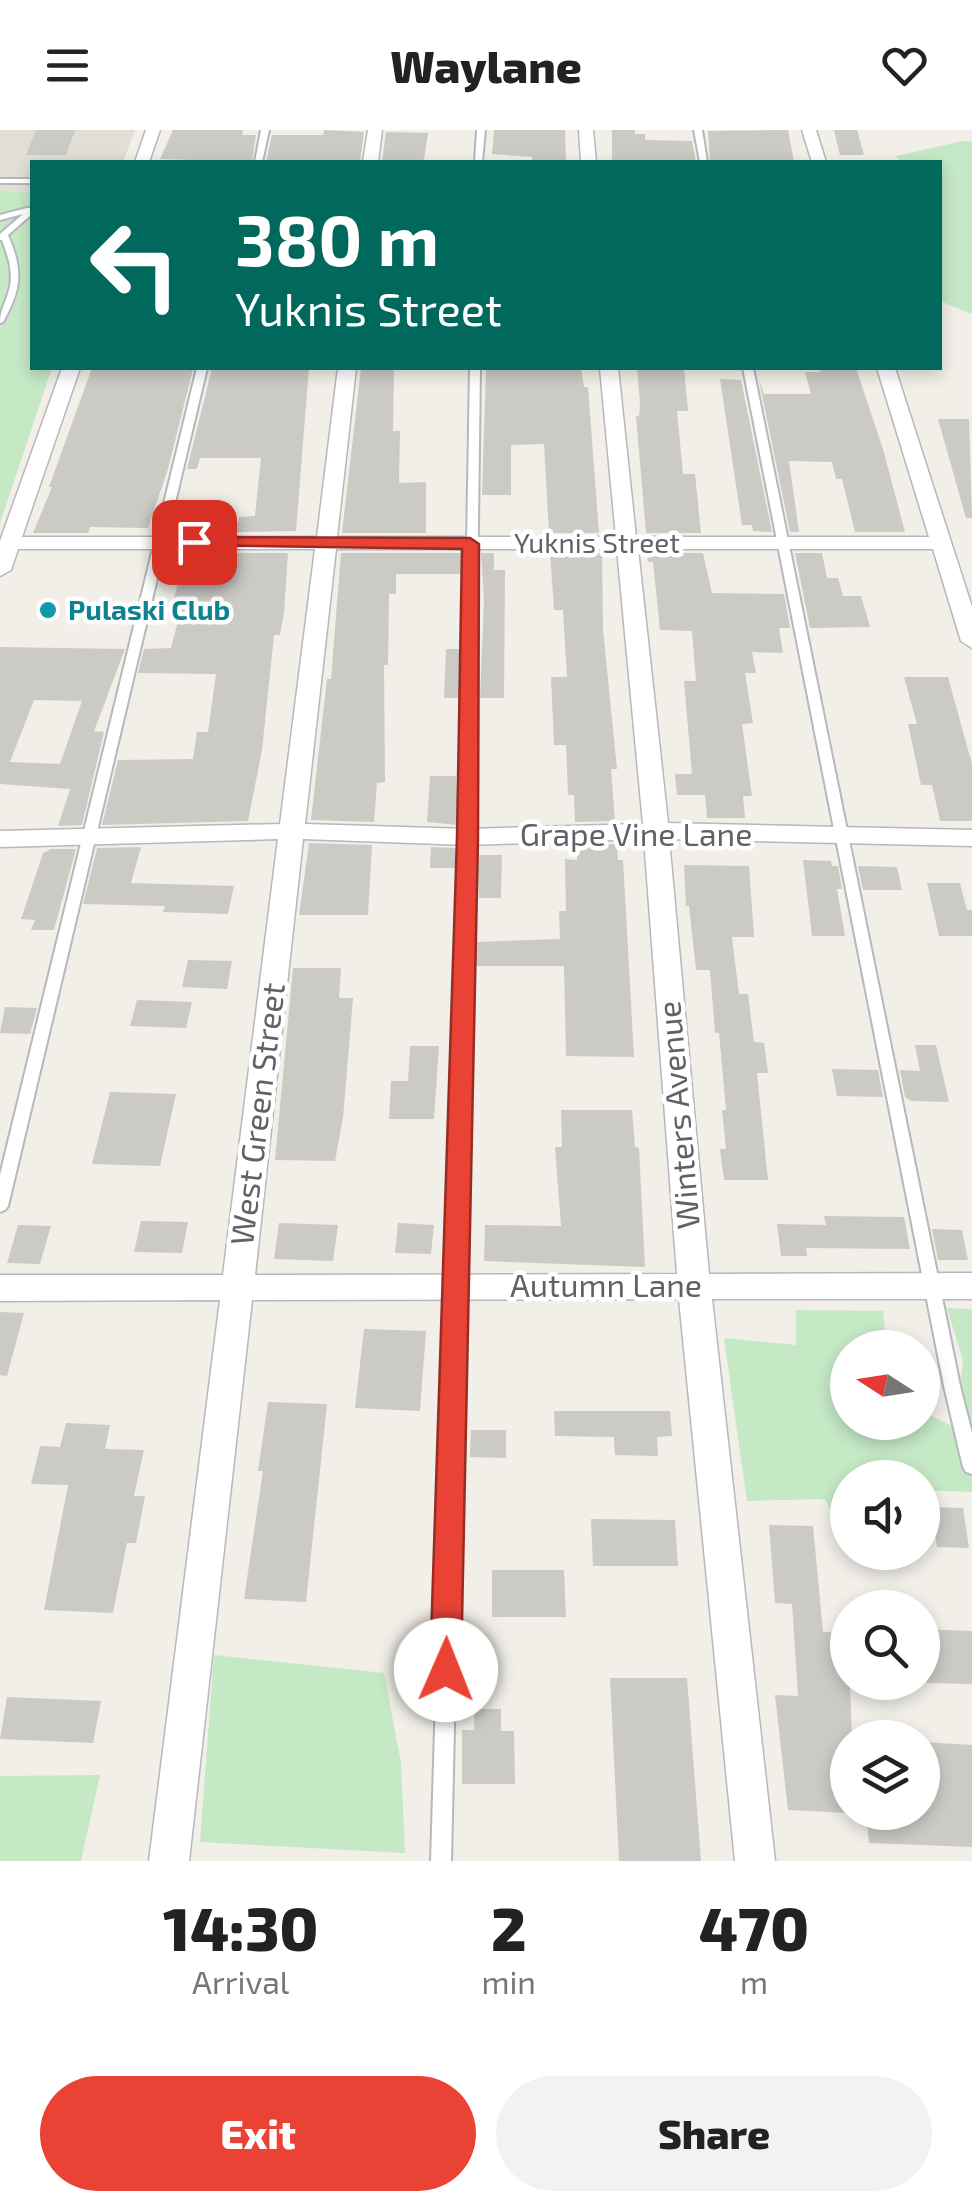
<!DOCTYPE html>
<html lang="en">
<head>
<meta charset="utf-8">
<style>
	:root { --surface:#fff; --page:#f2f2f2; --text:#222; --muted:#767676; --accent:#ea4335 }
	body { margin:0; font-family:"Exo 2",sans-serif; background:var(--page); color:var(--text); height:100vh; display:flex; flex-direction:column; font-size:38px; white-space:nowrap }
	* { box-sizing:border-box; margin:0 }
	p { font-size:32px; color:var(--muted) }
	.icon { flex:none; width:55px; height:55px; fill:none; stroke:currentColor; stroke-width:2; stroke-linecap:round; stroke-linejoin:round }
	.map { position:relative; height:1731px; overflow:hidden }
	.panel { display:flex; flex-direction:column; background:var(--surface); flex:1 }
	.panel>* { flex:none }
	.hud { position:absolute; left:30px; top:30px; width:912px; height:210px; border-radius:0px; box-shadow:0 5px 15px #0003; background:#00695c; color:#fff; overflow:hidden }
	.needle { width:65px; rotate:282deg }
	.fabs { position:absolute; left:830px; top:1200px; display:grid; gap:20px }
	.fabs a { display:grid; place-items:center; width:110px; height:110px; border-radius:50%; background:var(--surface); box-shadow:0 5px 15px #0003; font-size:50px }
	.pin { position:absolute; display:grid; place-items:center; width:85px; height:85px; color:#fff; margin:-42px; border-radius:20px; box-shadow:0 5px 15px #0006 }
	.me { position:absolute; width:110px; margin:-55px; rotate:1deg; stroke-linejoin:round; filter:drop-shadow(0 0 8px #0008) }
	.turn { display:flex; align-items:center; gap:35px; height:210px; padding:0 40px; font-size:45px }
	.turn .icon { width:130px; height:130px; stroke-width:2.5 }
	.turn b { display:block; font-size:70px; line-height:85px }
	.eta { display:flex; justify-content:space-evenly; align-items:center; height:170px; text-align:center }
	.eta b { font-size:60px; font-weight:800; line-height:70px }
	.cta { display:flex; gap:20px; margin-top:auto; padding:20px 40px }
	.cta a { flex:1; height:115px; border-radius:60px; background:var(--accent); color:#fff; font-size:40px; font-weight:800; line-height:115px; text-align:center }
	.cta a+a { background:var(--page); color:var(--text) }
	header { display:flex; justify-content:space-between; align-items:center; height:130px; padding:0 40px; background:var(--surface); font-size:45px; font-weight:800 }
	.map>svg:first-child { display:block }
</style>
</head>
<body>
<header><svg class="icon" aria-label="menu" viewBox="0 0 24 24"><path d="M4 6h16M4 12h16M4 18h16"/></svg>Waylane<svg class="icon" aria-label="heart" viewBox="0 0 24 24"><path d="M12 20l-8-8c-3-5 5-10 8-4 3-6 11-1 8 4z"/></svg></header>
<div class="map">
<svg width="972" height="1731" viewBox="0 0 972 1731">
	<rect width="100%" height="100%" fill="#f1efe8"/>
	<path fill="#e1ded6" d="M0,0h135l-12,32h-91v30l-32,-1z"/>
	<path fill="#c5e8c5" d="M963,11h9v173l-32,-13v-139h-38l-6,-6z
		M0,61l32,1v176h20l-52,155z
		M947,1178l25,1v183l-49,-2 -1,-12h-74l-1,69 -22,-48 -78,2 -23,-163 72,7v-35l87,1 4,36 -39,1v74h74l1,-10 31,15 9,-66z
		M214,1525l170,18 17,90 4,90 -205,-11z
		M100,1645l-19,86h-81v-85z"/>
	<path fill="#cccac5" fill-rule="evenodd" d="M36,0h39l-9,25h-40z
		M173,0h70l-1,5h14l-4,27 -92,-3z
		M324,0l40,2 -4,30h-94l6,-27h51z
		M494,0h71l1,32h-34v-5l-40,-3z
		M612,0h23v4h10v6l47,1 4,21h-84z
		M788,0l6,32h-84l-2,-31z
		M834,0h23l7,25h-24z
		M386,2l42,1 -4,26 -4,3h-38z
		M92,238l101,1 -25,100 -20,59 -58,-1 -2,6h-55l19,-46h-3z
		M212,238h97l-13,163 -105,2 2,-10 45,-1 1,-5 16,-1 6,-58h-61l-3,11h-10z
		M361,238h33l-1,63h7l-1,52 27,-1v51h-84z
		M486,238h95l3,19h4l11,146h-50l-5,-89 -33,1v50h-29z
		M637,238h47l4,43h-11l6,63h12l6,59h-55l-10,-117h3l1,-12z
		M819,238h37l27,81 22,83h-50l-13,-53h-6l-4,-17 -43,-1 10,71h-9l-31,-152 5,14h47l-6,-22h15z
		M720,249l21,1 31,152 -19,-1 -1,-6h-10z
		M938,289h31l3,99h-6z
		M186,423h102l-4,60 -4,22h-6l-12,115 -14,71 -146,4 16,-65 75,-1 4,-27h11l8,-58 -78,-1 6,-24 27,-1 11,-42h-10z
		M341,423h122v21h-67v20h-7l-1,71h-4l1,117 -8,1 -3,39 -63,-2 16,-141h4z
		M481,423h13v17h11l-1,128h-24l4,-98z
		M550,423h52l1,77 14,139h-6l4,52 -40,1 -1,-27h-6l-2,-50h-12l-3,-68h16l-4,-67h-9z
		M647,423h56l9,40 72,1 6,34h-11l4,25 -31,-1 4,21h-11l8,50 -11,1 10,72h-9l2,22h-38l-2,-23h-28l-2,-21h17l-8,-93h12l-4,-50 -32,-1 -7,-68h-5z
		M795,423h27l5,25h11l5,18h18l9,31 -60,1z
		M0,517l125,2 -31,82 10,1 -22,93 -24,1 12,-37 -70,-5zM34,570l48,1 -22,63 -50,-2z
		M446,519h15v49h-17z
		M904,547h44l24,87v57h-32l-8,-36h-11l-13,-61h9z
		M430,646h26l2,49 -31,-3z
		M309,713l63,2 -4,70h-69z
		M617,714l1,16h5l11,197 -68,-1 -2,-90h-88v-24l84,-3 -1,-28h7l-1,-52 12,1v-15z
		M141,717l-10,36 103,3 -6,28 -65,-2 2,-6 -82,-2 14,-56z
		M431,717l27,1 -1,20h-27z
		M51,719h25l-22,81h-23l4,-10 -14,-1 22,-66z
		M477,725h25l-1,43h-22z
		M803,730l28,1 1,5h6l4,23h-5l8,47h-33z
		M684,735l65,1 5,71h-22l7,57h9l6,48 10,1 4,30h-11l11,107h-44l-4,-31h6l-4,-39h4l-7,-77h-4l-5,-63h-14l-7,-64h-3z
		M858,736l39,1 5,23h-39z
		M927,753h33l7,27h5v26h-33z
		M188,830l44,1 -5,28 -45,-2z
		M293,838h48l-2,30h14l-10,120 -8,43 -60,-1z
		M137,870l55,2 -6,26 -56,-2z
		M5,877l32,1 -7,26 -30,-1z
		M915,915h21l13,57 -38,-1 -6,-4 -5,-27 20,1z
		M410,916h29l-5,73h-45l2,-38h17z
		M832,939l46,1 5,27 -46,-1z
		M110,962l66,2 -16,72 -68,-2z
		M561,980h71l3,37 4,1 6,119 -161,-6 1,-36 76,1 -6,-79h7z
		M824,1086l80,1 6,32 -104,-1 1,8h-26l-4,-32 49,1z
		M141,1091l47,1 -6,31 -48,-1z
		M279,1093l59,2 -5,36 -59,-2z
		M398,1093l36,2 -3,29 -36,-1z
		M18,1095l33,1 -11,38 -33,-1z
		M932,1099l30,1 6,30h-30z
		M0,1182l24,1 -17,63 -7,-1z
		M364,1199l62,2 -6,80 -65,-3z
		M268,1272l59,2 -21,198 -62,-3 19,-128h-5z
		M554,1281h116l2,25 -15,1 1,19 -43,-1 -1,-18 -59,-1z
		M66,1293l44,2 -5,24 39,1 -10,46h11l-9,47h-9l-14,70 -69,-3 24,-125 -37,-1 9,-38 20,1z
		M471,1300h35v28l-36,-1z
		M931,1377l32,1 6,40 -32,-1z
		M591,1389l84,1 3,46h-85z
		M769,1395l44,1 10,106 25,1 4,105h-4v75l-60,-3 -13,-115 23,1 -6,-92 -17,-1z
		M492,1440h72l2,47h-74z
		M922,1499l50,2v53l-45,-1z
		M610,1548h77l14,183h-82z
		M7,1567l94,4 -8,42 -93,-4z
		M475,1579h26v22h13l1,53h-53v-54h12z
		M922,1612l50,3v102l-103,-4 -3,-31h56z"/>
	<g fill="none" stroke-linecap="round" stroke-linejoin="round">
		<g stroke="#b5b8bc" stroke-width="4">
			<path id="service" d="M261,0h8l-7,32h-7z
				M477,0h8l-3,32h-7z
				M694,0h8l5,32h-7z
				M0,49h32v4h-32z
				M27,78h5v6l-24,21c15,35 14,53 -5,87l-3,1c0,-13 6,-21 9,-33 5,-17 -1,-34 -7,-50h-2v-6l23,-20 -23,6v-5z
				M197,238h10l-199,838 -3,4 -5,2v-37z
				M470,238h10l-6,469 -23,1024h-20l31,-1024z
				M743,238h10l207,1018 12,47v41l-6,-2 -3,-5 -19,-81z"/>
		</g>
		<g stroke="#b5b8bc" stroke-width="3">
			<path id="minor" d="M146,0h14l-11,32h-14z
				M368,0h14l-4,32h-15z
				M579,0h14l3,32h-15z
				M802,0h14l10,32h-14z
				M62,238h18l-58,169h295l21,-169h18l-19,169h279l-16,-169h18l18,169h293l-52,-169h18l77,239v41l-11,-7 -28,-92h-295l30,274 304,7v16l-303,-7 40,435 263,-1v26h-260l63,562h-40l-56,-562 -427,1 -63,561h-40l71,-561 -220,1v-26h223l55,-436 -278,8v-16l280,-7 35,-275h-297l-7,21 -11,6v-35zM336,419h281l26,275 -175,5 -163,-5zM303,709l165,6 176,-6 33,435 -422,1z"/>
		</g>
		<use href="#service" fill="#fff" fill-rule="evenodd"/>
		<use href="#minor" fill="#fff" fill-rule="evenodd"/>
	</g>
	<path fill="#ea4335" stroke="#982c22" stroke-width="2.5" d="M194,407l276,1 9,6 -1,293 -17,833 -5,10 -10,4 -11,-4 -5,-10 27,-833 5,-288 -274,-4 -3,-3z"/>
	<circle fill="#0f9aa8" stroke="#fff" stroke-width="4" cx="48" cy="480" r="10"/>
	<g text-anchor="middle" stroke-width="9" stroke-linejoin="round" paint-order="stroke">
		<g font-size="28" fill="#5f6368" stroke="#fff">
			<text x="597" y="423">Yuknis Street</text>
		</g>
		<g font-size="28" font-weight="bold" fill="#0d838f" stroke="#fff" text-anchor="start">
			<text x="68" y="490">Pulaski Club</text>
		</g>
		<g font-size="32" fill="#5f6368" stroke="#fff">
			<text x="636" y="716">Grape Vine Lane</text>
			<text transform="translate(258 984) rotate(-83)" y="11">West Green Street</text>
			<text transform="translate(679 985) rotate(-95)" y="11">Winters Avenue</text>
			<text x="606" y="1167">Autumn Lane</text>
		</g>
	</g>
</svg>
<div class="fabs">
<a><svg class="needle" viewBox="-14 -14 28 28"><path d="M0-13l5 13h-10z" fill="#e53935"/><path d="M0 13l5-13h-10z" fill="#767676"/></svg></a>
<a><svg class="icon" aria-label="sound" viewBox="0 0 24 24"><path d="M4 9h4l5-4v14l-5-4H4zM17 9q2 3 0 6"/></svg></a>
<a><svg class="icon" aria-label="search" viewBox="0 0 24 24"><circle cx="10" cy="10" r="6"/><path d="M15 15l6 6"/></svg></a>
<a><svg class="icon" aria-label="layers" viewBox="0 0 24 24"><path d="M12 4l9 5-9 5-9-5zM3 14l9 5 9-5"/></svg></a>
</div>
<div class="pin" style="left:194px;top:412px;background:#d93025"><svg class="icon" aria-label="arrive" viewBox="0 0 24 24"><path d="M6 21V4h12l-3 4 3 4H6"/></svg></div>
<svg class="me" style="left:446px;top:1540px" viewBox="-20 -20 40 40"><circle r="19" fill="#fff"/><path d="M0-13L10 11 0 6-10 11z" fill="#ea4335"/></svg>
<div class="hud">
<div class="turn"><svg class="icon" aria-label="left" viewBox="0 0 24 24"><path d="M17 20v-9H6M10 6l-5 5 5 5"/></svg><div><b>380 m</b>Yuknis Street</div></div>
</div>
</div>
<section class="panel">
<div class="eta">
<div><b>14:30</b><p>Arrival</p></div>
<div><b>2</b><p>min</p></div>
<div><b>470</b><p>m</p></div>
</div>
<div class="cta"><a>Exit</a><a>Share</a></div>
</section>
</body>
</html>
